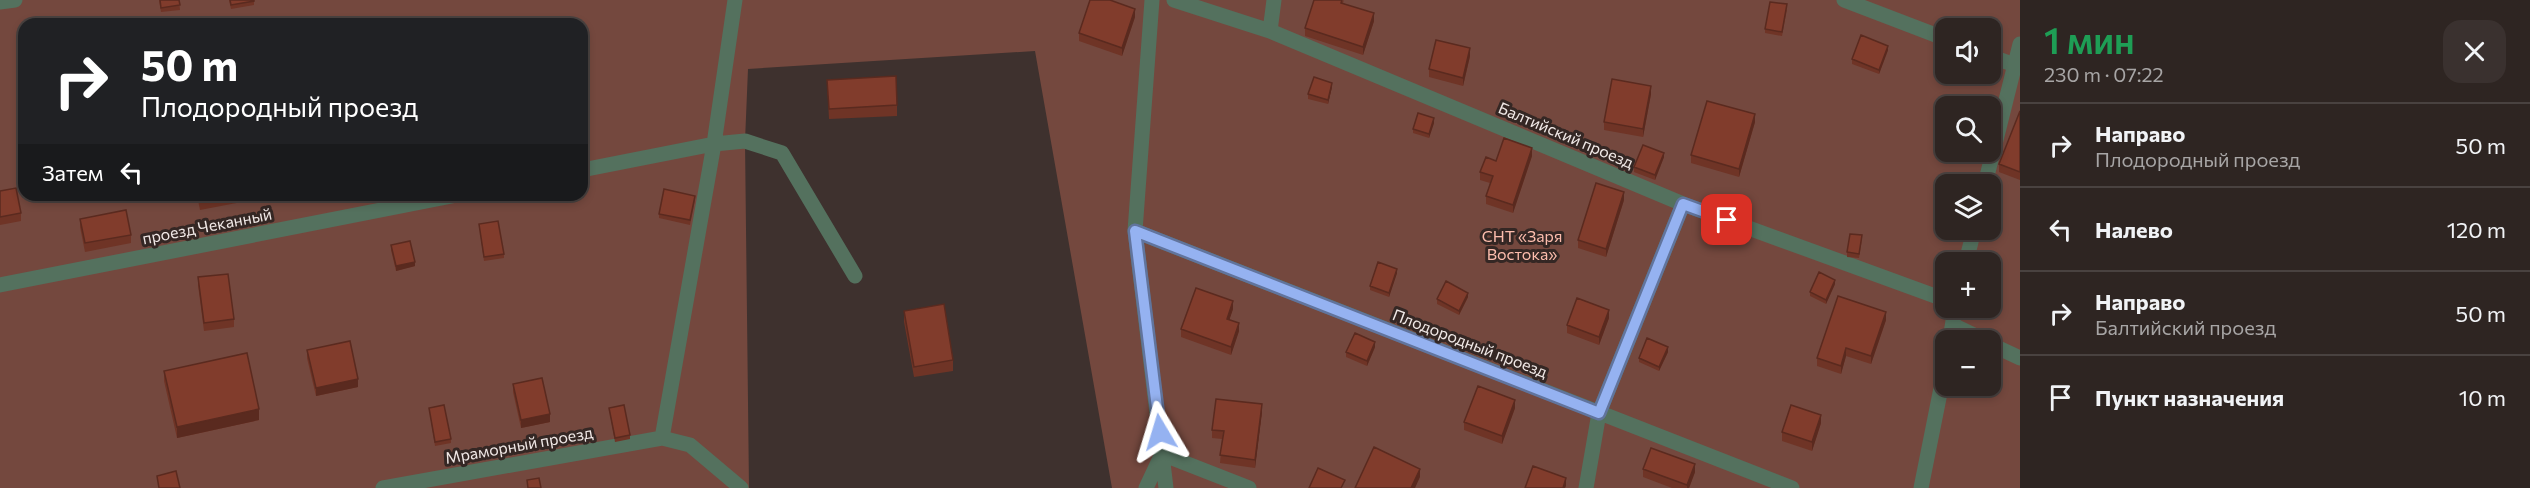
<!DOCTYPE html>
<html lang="ru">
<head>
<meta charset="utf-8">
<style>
	:root { --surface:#2e2522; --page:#3a312f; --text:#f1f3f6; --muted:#a7a5a5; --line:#494240 }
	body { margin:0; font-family:Commissioner,sans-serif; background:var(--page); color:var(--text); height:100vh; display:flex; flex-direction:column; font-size:22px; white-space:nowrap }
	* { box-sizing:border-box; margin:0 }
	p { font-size:20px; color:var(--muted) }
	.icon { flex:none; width:33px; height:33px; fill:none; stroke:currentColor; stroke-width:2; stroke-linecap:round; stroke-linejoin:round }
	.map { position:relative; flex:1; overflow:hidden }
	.side { display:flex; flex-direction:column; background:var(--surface); width:510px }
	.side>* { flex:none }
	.top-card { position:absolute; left:18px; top:18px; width:570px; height:183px; border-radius:18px; box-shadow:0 3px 9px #0003,0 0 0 2px var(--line); background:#202124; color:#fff; overflow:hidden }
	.fabs { position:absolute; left:1935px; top:18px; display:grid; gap:12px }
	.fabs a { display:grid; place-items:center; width:66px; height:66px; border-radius:12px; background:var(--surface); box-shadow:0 3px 9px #0003,0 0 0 2px var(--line); font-size:30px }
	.pin { position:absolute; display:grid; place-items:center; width:51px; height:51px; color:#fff; margin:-26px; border-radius:12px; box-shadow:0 3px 9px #0006 }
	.me { position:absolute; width:66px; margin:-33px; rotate:353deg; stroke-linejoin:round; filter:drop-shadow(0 0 4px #0008) }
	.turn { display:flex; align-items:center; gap:21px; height:126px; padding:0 24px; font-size:27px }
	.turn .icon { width:78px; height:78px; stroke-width:2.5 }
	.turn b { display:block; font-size:42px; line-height:51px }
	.then { display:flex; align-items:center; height:57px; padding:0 24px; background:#0003; gap:12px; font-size:22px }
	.round { display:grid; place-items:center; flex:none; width:63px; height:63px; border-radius:18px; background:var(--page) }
	.overview { display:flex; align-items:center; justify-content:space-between; height:102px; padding:0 24px }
	h1 { font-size:36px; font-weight:600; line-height:45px; color:#1e9e55 }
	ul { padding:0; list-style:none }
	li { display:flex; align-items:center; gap:18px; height:84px; padding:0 24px; border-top:2px solid var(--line) }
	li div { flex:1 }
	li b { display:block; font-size:22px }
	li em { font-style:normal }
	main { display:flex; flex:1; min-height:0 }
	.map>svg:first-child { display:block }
</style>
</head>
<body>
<main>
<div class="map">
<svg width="2020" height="488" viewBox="0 0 2020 488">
	<rect width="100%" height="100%" fill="#3e312e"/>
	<path fill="#74483e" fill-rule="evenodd" d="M0,0h2020v488h-908l-77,-437 -287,18 -3,72 4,347h-749zM24,24h558v171h-558zM1946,28h44v46h-44zM1946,106h44v46h-44zM1946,184h44v46h-44zM1946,262h44v46h-44zM1946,340h44v46h-44z"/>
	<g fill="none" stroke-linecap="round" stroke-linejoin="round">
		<path stroke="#54715e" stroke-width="15" d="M1152,0l-17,231 31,257
			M1174,0l96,31 413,173 263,96
			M1844,0l102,39
			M0,2l15,-2
			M1270,31l4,-31
			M1990,56l30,11
			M582,170l132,-26 31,-3 37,12 73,123
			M1135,231l657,257
			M0,285l457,-90
			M1953,325l31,15
			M1990,344l30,14
			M662,438l52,-294 21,-144
			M383,488l279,-50 28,7 51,43
			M1146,488l16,-34 87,34
			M1586,488l13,-75 84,-209"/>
		<path stroke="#54715e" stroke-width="15" d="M1985,184l35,-140
			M1966,262l8,-32
			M1950,340l5,-32
			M1921,488l25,-125"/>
	</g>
	<path fill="#6f3426" d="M159,0h20l1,10 -19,2z
		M229,0h25v5l-23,4z
		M1344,0l-1,3 31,18 -11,34 -58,-19v-8z
		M1787,9l-5,27 -17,-3v-4z
		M1135,17l-13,39 -43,-15v-8z
		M1888,50l-9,24 -27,-10v-5z
		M1470,56l-7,30 -34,-9v-8z
		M827,80l70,25v11l-68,3z
		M1332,87l-4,17 -20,-5v-5z
		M1651,94l-8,43 -39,-7v-8z
		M2020,111v69l-21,-8v-8z
		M1755,122l-16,55 -48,-14v-8z
		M1434,123l-5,15 -16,-5v-4z
		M1532,156l-19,57 -27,-9v-8l4,-13 -10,-3v-8l16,-11z
		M1664,157l-9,23 -21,-8v-5z
		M0,191l21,22v8l-21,4z
		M197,195h50v6l-47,9z
		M695,200l-5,25 -31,-7v-4z
		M1624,200l-18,57 -28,-9v-8z
		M80,219l51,16v8l-46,9 -5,-25z
		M479,224l25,30v4l-20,3z
		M1862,239l-3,19 -12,-1v-5z
		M391,245l24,21 -19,5 -5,-21z
		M1397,273l-8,24 -19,-7v-4z
		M198,277l36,42v8l-30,4 -6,-46z
		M1835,284l-9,20 -16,-8v-4z
		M1468,297l-9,18 -22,-11v-5z
		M1233,309l-4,11 10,11 -8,24 -50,-18v-8z
		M904,311l49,49v11l-39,6 -10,-55z
		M1609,318l-10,27 -32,-12v-8z
		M1886,320l-15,44 -25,-8 -5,18 -24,-8v-8z
		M1375,347l-8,19 -21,-9v-5z
		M307,350l51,37 -42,9 -9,-38z
		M1668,352l-9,19 -20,-9v-4z
		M164,371l95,49 -82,18 -13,-57z
		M513,384l37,38 -29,6 -8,-36z
		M429,408l22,31v4l-16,3z
		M609,408l21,27v4l-15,3z
		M1515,408l-13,36 -38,-14v-8z
		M1262,412l-7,56 -35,-5 2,-24 -10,-1v-8z
		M1821,423l-9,28 -30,-10v-9z
		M1643,469l52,3 -6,16h-17l-29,-11z"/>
	<path fill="#5a2a1f" d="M1135,9v8l-13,39v-8z
		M1374,13v8l-11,34v-8z
		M1888,46v4l-9,24v-4z
		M1470,48v8l-7,30v-8z
		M1332,83v4l-4,17v-4z
		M1651,86v8l-8,43v-8z
		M1755,114v8l-16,55v-8z
		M1434,118v5l-5,15v-4z
		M1532,148v8l-19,57v-8z
		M1664,153v4l-9,23v-5z
		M1624,192v8l-18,57v-8z
		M415,262v4l-19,5v-5z
		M1397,269v4l-8,24v-4z
		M1835,280v4l-9,20v-4z
		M1468,293v4l-9,18v-4z
		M1233,301v8l-6,18v-8z
		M1609,310v8l-10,27v-8z
		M1886,312v8l-15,44v-8z
		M1239,323v8l-8,24v-8z
		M1375,342v5l-8,19v-5z
		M1668,347v5l-9,19v-4z
		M1846,348v8l-5,18v-8z
		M358,379v8l-42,9v-8z
		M1515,400v8l-13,36v-8z
		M1262,404v8l-7,56v-8z
		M259,409v11l-82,18v-11z
		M550,414v8l-29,6v-8z
		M1821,415v8l-9,28v-9z
		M1695,464v8l-6,16h-2v-3z
		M1420,469v8l-5,11h-4z
		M1566,478v8l-1,2h-2z"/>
	<path fill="#813c2c" stroke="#5a2a1f" stroke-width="1.5" d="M160,0h19l1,5 -19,3z
		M230,0h24v1l-23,4z
		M1090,0h20l25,9 -13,39 -43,-15z
		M1314,0h28l-1,3 33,10 -11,34 -58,-19z
		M1770,2l17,2 -5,28 -17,-3z
		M71,20v4h-19v-2z
		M527,21v3h-13z
		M1861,35l27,11 -9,24 -27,-11z
		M1436,40l34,8 -7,30 -34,-9z
		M896,76l1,29 -68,4 -2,-29z
		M1314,77l18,6 -4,17 -20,-6z
		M1612,79l39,7 -8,43 -39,-7z
		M1707,101l48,13 -16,55 -48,-14z
		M2020,111v61l-21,-8z
		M1418,113l16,5 -5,16 -16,-5z
		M1504,138l28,10 -19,57 -27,-9 7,-20 -13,-4 6,-15 10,4z
		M1643,145l21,8 -9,22 -21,-8z
		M1596,183l28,9 -18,57 -28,-9z
		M16,188l5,25 -21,4v-26z
		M664,189l31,7 -5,24 -31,-6z
		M199,195h37l-36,7z
		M126,210l5,25 -46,8 -5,-24z
		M498,221l6,33 -20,3 -5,-33z
		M1850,234l12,1 -3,19 -12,-2z
		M410,241l5,21 -19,4 -5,-21z
		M1378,262l19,7 -8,24 -19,-7z
		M1819,272l16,8 -9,20 -16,-8z
		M228,274l6,45 -30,4 -6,-46z
		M1446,281l22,12 -9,18 -22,-12z
		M1196,288l37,13 -6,18 12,4 -8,24 -50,-18z
		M1838,296l48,16 -15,44 -25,-8 -5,18 -24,-8z
		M1577,298l32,12 -10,27 -32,-12z
		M944,304l9,56 -39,7 -10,-56z
		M1355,333l20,9 -8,19 -21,-9z
		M1647,338l21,9 -9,20 -20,-9z
		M350,341l8,38 -42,9 -9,-38z
		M247,353l12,56 -82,18 -13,-56z
		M542,378l8,36 -29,6 -8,-36z
		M1478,386l37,14 -13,36 -38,-14z
		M1216,399l46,5 -7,56 -35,-5 4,-24 -12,-1z
		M444,405l7,34 -16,3 -6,-34z
		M624,405l6,30 -15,3 -6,-30z
		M1791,405l30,10 -9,27 -30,-10z
		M1374,447l46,22 -9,19h-56z
		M1651,448l44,16 -8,21 -44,-16z
		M1533,466l33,12 -3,10h-38z
		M1318,468l27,12 -4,8h-32z
		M176,471l4,17h-21l-2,-12z
		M539,478l2,10h-13l-1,-8z"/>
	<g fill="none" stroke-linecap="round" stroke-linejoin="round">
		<g stroke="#61749d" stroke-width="15">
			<path id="route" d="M1160,432l-25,-201 464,182 84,-209 44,16"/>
		</g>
		<use href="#route" stroke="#95b2f1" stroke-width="10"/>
	</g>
	<g text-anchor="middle" stroke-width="6" stroke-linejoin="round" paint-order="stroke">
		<g font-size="16" fill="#f1e9e7" stroke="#342724">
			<text transform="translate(1566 135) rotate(23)" y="6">Балтийский проезд</text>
			<text transform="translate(207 226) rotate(-11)" y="6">проезд Чеканный</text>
			<text transform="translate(1470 343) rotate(21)" y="6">Плодородный проезд</text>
			<text transform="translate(519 445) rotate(-10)" y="6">Мраморный проезд</text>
		</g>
		<g font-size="16" fill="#fdbdad" stroke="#342724">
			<text x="1522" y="242">СНТ «Заря<tspan x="1522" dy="18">Востока»</tspan></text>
		</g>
	</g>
</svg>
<div class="fabs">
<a><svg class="icon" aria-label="sound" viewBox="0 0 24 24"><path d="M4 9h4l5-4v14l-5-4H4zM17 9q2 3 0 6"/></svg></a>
<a><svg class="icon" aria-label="search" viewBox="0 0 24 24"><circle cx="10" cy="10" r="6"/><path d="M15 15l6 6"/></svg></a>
<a><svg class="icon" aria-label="layers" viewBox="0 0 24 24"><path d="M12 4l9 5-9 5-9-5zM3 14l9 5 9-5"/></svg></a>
<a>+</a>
<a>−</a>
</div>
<div class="pin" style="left:1727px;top:220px;background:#d93025"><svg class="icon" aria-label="arrive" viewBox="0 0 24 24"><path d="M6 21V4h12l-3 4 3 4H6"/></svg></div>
<svg class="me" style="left:1160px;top:432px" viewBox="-20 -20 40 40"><path d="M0-17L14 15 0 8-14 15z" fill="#95b2f1" stroke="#fff" stroke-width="4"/></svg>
<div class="top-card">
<div class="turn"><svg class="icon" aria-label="right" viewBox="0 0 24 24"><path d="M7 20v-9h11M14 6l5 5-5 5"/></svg><div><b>50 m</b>Плодородный проезд</div></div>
<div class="then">Затем<svg class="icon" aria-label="left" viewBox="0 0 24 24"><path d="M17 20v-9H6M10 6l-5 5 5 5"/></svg></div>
</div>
</div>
<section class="side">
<div class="overview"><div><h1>1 мин</h1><p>230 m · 07:22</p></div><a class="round"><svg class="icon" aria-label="close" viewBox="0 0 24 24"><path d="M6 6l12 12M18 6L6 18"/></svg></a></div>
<ul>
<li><svg class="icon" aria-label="right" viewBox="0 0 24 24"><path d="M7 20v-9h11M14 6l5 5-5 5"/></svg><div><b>Направо</b><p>Плодородный проезд</p></div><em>50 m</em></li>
<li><svg class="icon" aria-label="left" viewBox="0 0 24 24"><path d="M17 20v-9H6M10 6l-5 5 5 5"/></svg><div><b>Налево</b></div><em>120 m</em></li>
<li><svg class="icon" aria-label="right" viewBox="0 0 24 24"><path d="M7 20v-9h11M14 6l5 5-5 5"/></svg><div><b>Направо</b><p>Балтийский проезд</p></div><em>50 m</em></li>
<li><svg class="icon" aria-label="arrive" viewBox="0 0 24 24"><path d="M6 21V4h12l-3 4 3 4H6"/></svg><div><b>Пункт назначения</b></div><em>10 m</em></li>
</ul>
</section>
</main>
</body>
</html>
